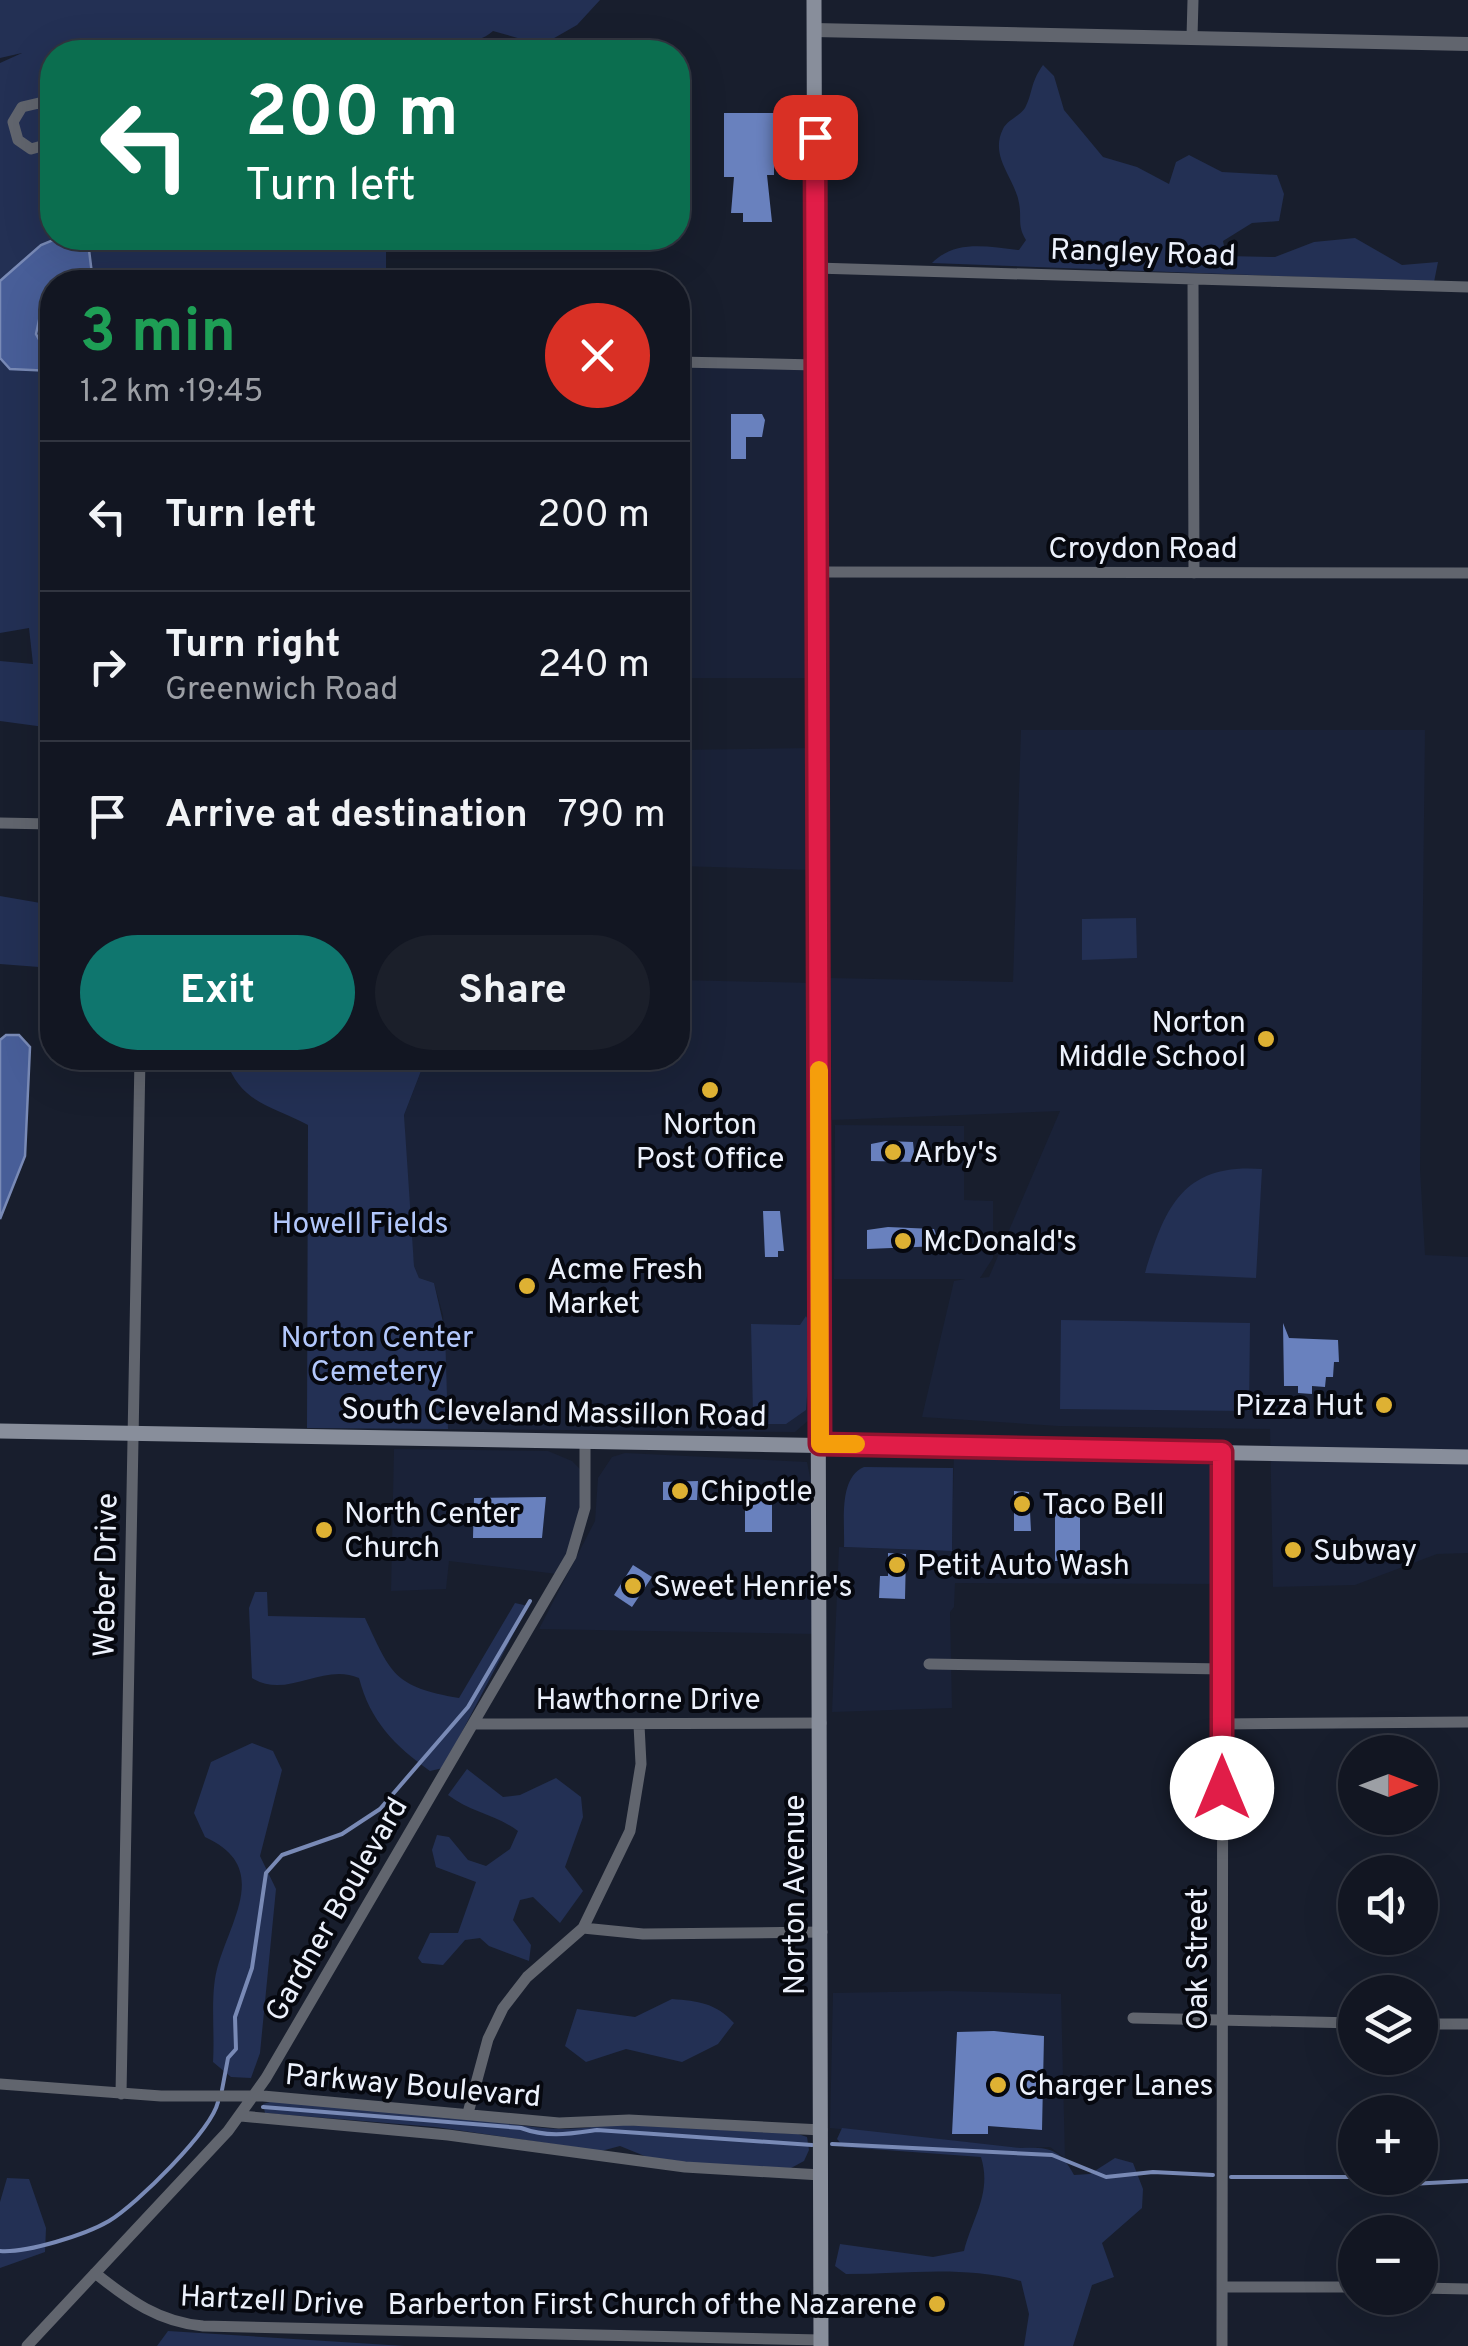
<!DOCTYPE html>
<html lang="en">
<head>
<meta charset="utf-8">
<style>
	:root { --surface:#121622; --page:#1b1f2a; --text:#f1f3f6; --muted:#9c9fa5; --line:#313540; --accent:#0f766e }
	body { margin:0; font-family:Overpass,sans-serif; background:var(--page); color:var(--text); height:100vh; display:flex; flex-direction:column; font-size:38px; white-space:nowrap }
	* { box-sizing:border-box; margin:0 }
	p { font-size:32px; color:var(--muted) }
	.icon { flex:none; width:55px; height:55px; fill:none; stroke:currentColor; stroke-width:2; stroke-linecap:round; stroke-linejoin:round }
	.map { position:relative; flex:1; overflow:hidden }
	.drawer { position:absolute; left:40px; top:270px; width:650px; height:800px; display:flex; flex-direction:column; background:var(--surface); border-radius:40px; box-shadow:0 10px 40px #0002,0 0 0 2px var(--line) }
	.drawer>* { flex:none }
	.hud { position:absolute; left:40px; top:40px; width:650px; height:210px; border-radius:40px; box-shadow:0 10px 40px #0002,0 0 0 2px var(--line); background:#0b6e4f; color:#fff; overflow:hidden }
	.needle { width:65px; rotate:90deg }
	.tools { position:absolute; left:1338px; top:1735px; display:grid; gap:20px }
	.tools a { display:grid; place-items:center; width:100px; height:100px; border-radius:50%; background:var(--surface); box-shadow:0 10px 40px #0002,0 0 0 2px var(--line); font-size:50px }
	.pin { position:absolute; display:grid; place-items:center; width:85px; height:85px; color:#fff; margin:-42px; border-radius:20px; box-shadow:0 5px 15px #0006 }
	.me { position:absolute; width:110px; margin:-55px; rotate:0deg; stroke-linejoin:round; filter:drop-shadow(0 0 8px #0008) }
	.turn { display:flex; align-items:center; gap:35px; height:210px; padding:0 40px; font-size:45px }
	.turn .icon { width:130px; height:130px; stroke-width:2.5 }
	.turn b { display:block; font-size:70px; line-height:85px }
	.round { display:grid; place-items:center; flex:none; width:105px; height:105px; border-radius:52px; background:var(--page) }
	.head { display:flex; align-items:center; justify-content:space-between; height:170px; padding:0 40px }
	h1 { font-size:60px; font-weight:700; line-height:75px; color:#1e9e55 }
	.primary-button { display:flex; gap:20px; margin-top:auto; padding:20px 40px }
	.primary-button a { flex:1; height:115px; border-radius:60px; background:var(--accent); color:#fff; font-size:40px; font-weight:700; line-height:115px; text-align:center }
	.primary-button a+a { background:var(--page); color:var(--text) }
	ul { padding:0; list-style:none }
	li { display:flex; align-items:center; gap:30px; height:150px; padding:0 40px; border-top:2px solid var(--line) }
	li div { flex:1 }
	li b { display:block; font-size:38px }
	li em { font-style:normal }
	.map>svg:first-child { display:block }
</style>
</head>
<body>
<div class="map">
<svg width="1468" height="2346" viewBox="0 0 1468 2346">
	<rect width="100%" height="100%" fill="#181e2d"/>
	<path fill="#1a2238" d="M678,366l136,2 1,310h-137z
		M1021,730h404l-5,440 5,85 43,2v296l-31,1 -82,31 -82,2 -3,-158 -212,-3 -136,-9 32,-136 11,-2h-131l1,-154 129,1v74l29,1v57l-13,20 9,-1 71,-166 -228,9 -2,-142 183,4z
		M811,748v122l-133,-4v-116z
		M678,980l135,3 -3,436 -15,13 -347,-3 -5,-114 -9,-32 -15,-5 -5,-12 -8,-86 -2,-65 22,-57h252z
		M954,1447l269,5v132l-268,-1 -1,24 -4,5 2,96 -120,4 7,-165 113,4z
		M394,1449l154,2 24,10 9,9v31l-7,35 -17,38 -108,-13 -3,28 -55,2z
		M625,1453l182,9 8,40 1,132 -277,-5 56,-108 3,-43 14,-21z
		M948,1991l113,3 4,164 -15,-11 -29,1 -191,-20 3,-135z"/>
	<path fill="#233054" d="M0,0h600l-23,25 -35,20 -49,-14c-30,26 -66,-4 -99,13l-3,8h-339v186h334v44h-334v446l-52,-7v-60l33,3 -4,-36 -29,5v-570l22,-10 -22,5z
		M1043,65l11,11 10,34 39,47 34,10 32,17 7,-22 13,-7 33,17 55,3 7,19 -5,27 -27,2 -29,18 3,15 49,1 39,-15 41,-4 47,27 36,-3 -4,20 -502,-19c24,-24 56,-16 87,-13l7,-10c-9,-15 -4,-21 -7,-37 -4,-25 -30,-46 -16,-74 4,-9 17,-13 22,-21 8,-15 5,-25 18,-43z
		M0,896l52,9v63l-52,-4z
		M1136,918l1,40 -55,2v-41z
		M225,1058h201l-22,57 10,151 5,12 15,5 11,48 3,98 -141,-1 1,-303c-39,-21 -67,-21 -83,-67z
		M1262,1169l-6,109 -111,-5c20,-66 38,-110 117,-104z
		M806,1316l6,11 -6,83 -20,14h-40l7,-11 -2,-89 49,1z
		M1061,1320l189,3 -1,88 -189,-2z
		M864,1467l89,1 -1,83 -108,-4c1,-25 -6,-69 20,-80z
		M255,1592h12l1,24 97,2c26,56 29,69 94,80l56,-95 13,3 -85,162 -13,3c-35,-25 -60,-50 -71,-93 -36,-16 -72,22 -107,0l-3,-70z
		M252,1743l21,8 9,19 -22,86 16,33 -16,164 -9,25 -20,-1 -18,-15c2,-29 -3,-66 4,-93 14,-51 54,-102 -12,-132l-11,-24 17,-51z
		M467,1769l36,28 17,-2 36,-17 25,19 2,20 -18,50 18,24 -23,32 -27,-26 -13,3 -7,20 18,25 -2,16 -40,-15 -9,-8 -15,2 -22,25 -21,-2 -4,-5 12,-25h28l18,-51 -40,-15 -4,-17 5,-15 12,2 19,23 18,6 24,-17 8,-18c-21,-16 -48,-19 -70,-36z
		M672,1999c26,2 44,4 62,24l-16,21 -36,18 -56,-13 -40,13 -21,-16 12,-37 58,8z
		M273,2101c53,4 108,5 161,11 58,6 116,26 174,12l190,10 9,3 2,13 -5,11 -13,7 -82,-3 -62,-8 -27,-11 -19,5 -165,-24 -171,-14 -2,-9z
		M842,2128l179,20c29,-1 39,1 53,27l16,-1 25,-16 18,5 10,26 -1,19 -40,35 12,34 -22,8 -19,61h-49l5,-32 -8,-33c-57,-16 -117,-7 -175,-7l-11,-8 5,-22 93,13 31,-6c9,-35 28,-58 17,-94l-137,-10 -7,-8z
		M7,2178l22,1 17,49 -1,24 -45,16v-66z
		M168,2331l237,15h-248z"/>
	<path fill="#485e98" stroke="#798ab6" stroke-width="2.5" d="M58,238l31,12 4,32h-41v34l-11,-5 -5,23 5,9 11,3v25l-42,-2 -10,-11v-77l41,-36z
		M6,1035h13l11,12 -5,109 -25,63v-179z"/>
	<g fill="none" stroke-linecap="round" stroke-linejoin="round">
		<path stroke="#798ab6" stroke-width="4" d="M222,2090l6,-32 8,-9 -1,-32 17,-49 14,-95 16,-18 60,-21 38,-25 88,-102 62,-106
			M263,2107l258,21c27,10 48,6 76,2l215,15
			M832,2144l220,11 54,22 47,-5 60,3
			M1231,2177h124
			M1374,2178l36,6 58,-3
			M0,2251c27,2 85,-16 109,-30 27,-16 102,-90 109,-119"/>
	</g>
	<path fill="#6981be" d="M724,113h50v62h-7l5,47h-29v-9h-12l3,-36h-10z
		M731,414h31l3,6 -3,17h-16v22h-15z
		M886,1141l27,1 2,20 -44,-1v-17z
		M763,1211h17l4,40h-6v6h-13z
		M888,1227l46,2 6,17 -73,3v-19z
		M1283,1323l6,15 49,2 1,22h-5l-1,15h-7l-1,10 -13,-1v8l-14,-1v-7h-14z
		M698,1481l-1,19h-34v-18z
		M1014,1491l15,1 2,39h-17z
		M745,1492h27v40h-27z
		M546,1497l-4,41h-69l1,-40z
		M1055,1512h25v49h-25z
		M888,1553l18,1 -1,45 -26,-1 1,-22h8z
		M633,1565l19,12 -20,30 -18,-12z
		M994,2031l50,5 -2,94 -54,-4v8h-36l5,-102z"/>
	<g fill="none" stroke-linecap="round" stroke-linejoin="round">
		<path stroke="#61656e" stroke-width="11" d="M1192,37l1,-37
			M52,112l-13,-9 -17,4 -9,15 5,18 13,9 18,-5 3,-6
			M816,268l652,19
			M1193,279l1,294
			M678,362l138,3
			M819,572l649,1
			M0,823l52,1
			M929,1664l294,5
			M475,1724l346,-1
			M1222,1724l246,-2
			M583,1928l60,6 179,-2
			M1133,2018l222,5
			M1420,2024h48
			M0,2084l161,12h102l296,27 70,-3 193,10
			M121,2094l19,-1036
			M468,2113l20,-74 15,-31 24,-31 56,-49 47,-97 11,-67 -2,-39
			M241,2116l207,19 237,32 136,8
			M95,2273c35,28 64,49 108,53l618,14
			M1222,2287h133
			M1420,2288l48,1
			M27,2346l201,-215 38,-53 305,-522 14,-48v-68
			M1222,2346l1,-894"/>
		<path stroke="#61656e" stroke-width="14" d="M814,30l654,14"/>
		<path stroke="#888e9b" stroke-width="15" d="M814,0l7,2346
			M0,1431l1468,26"/>
	</g>
	<g fill="none" stroke-linecap="round" stroke-linejoin="round">
		<g stroke="#92132f" stroke-width="25">
			<path id="route" d="M815,137l5,1307 402,8v336"/>
		</g>
		<use href="#route" stroke="#e11d48" stroke-width="18"/>
		<path stroke="#f59e0b" stroke-width="18" d="M819,1070l1,374h36"/>
	</g>
	<g fill="#deb133" stroke="#06080f" stroke-width="4">
		<circle cx="1266" cy="1039" r="10"/>
		<circle cx="710" cy="1090" r="10"/>
		<circle cx="893" cy="1152" r="10"/>
		<circle cx="903" cy="1241" r="10"/>
		<circle cx="527" cy="1286" r="10"/>
		<circle cx="1384" cy="1405" r="10"/>
		<circle cx="680" cy="1491" r="10"/>
		<circle cx="1022" cy="1504" r="10"/>
		<circle cx="324" cy="1530" r="10"/>
		<circle cx="1293" cy="1550" r="10"/>
		<circle cx="897" cy="1565" r="10"/>
		<circle cx="633" cy="1586" r="10"/>
		<circle cx="998" cy="2085" r="10"/>
		<circle cx="937" cy="2304" r="10"/>
	</g>
	<g text-anchor="middle" stroke-width="8" stroke-linejoin="round" paint-order="stroke">
		<g font-size="30" fill="#ecf1fc" stroke="#06080f">
			<text transform="translate(1143 252) rotate(2)" y="10">Rangley Road</text>
			<text x="1143" y="558">Croydon Road</text>
			<text transform="translate(554 1412) rotate(1)" y="10">South Cleveland Massillon Road</text>
			<text transform="translate(105 1575) rotate(-89)" y="10">Weber Drive</text>
			<text x="648" y="1709">Hawthorne Drive</text>
			<text transform="translate(794 1895) rotate(-90)" y="10">Norton Avenue</text>
			<text transform="translate(336 1909) rotate(-60)" y="10">Gardner Boulevard</text>
			<text transform="translate(1197 1959) rotate(-90)" y="10">Oak Street</text>
			<text transform="translate(413 2085) rotate(5)" y="10">Parkway Boulevard</text>
			<text transform="translate(272 2300) rotate(3)" y="10">Hartzell Drive</text>
		</g>
		<g font-size="30" fill="#ecf1fc" stroke="#06080f" text-anchor="start">
			<text x="1246" y="1032" text-anchor="end">Norton<tspan x="1246" dy="34">Middle School</tspan></text>
			<text x="710" y="1134" text-anchor="middle">Norton<tspan x="710" dy="34">Post Office</tspan></text>
			<text x="913" y="1162">Arby's</text>
			<text x="923" y="1251">McDonald's</text>
			<text x="547" y="1279">Acme Fresh<tspan x="547" dy="34">Market</tspan></text>
			<text x="1364" y="1415" text-anchor="end">Pizza Hut</text>
			<text x="700" y="1501">Chipotle</text>
			<text x="1042" y="1514">Taco Bell</text>
			<text x="344" y="1523">North Center<tspan x="344" dy="34">Church</tspan></text>
			<text x="1313" y="1560">Subway</text>
			<text x="917" y="1575">Petit Auto Wash</text>
			<text x="653" y="1596">Sweet Henrie's</text>
			<text x="1018" y="2095">Charger Lanes</text>
			<text x="917" y="2314" text-anchor="end">Barberton First Church of the Nazarene</text>
		</g>
		<g font-size="30" fill="#b2c7fb" stroke="#06080f">
			<text x="360" y="1233">Howell Fields</text>
			<text x="377" y="1347">Norton Center<tspan x="377" dy="34">Cemetery</tspan></text>
		</g>
	</g>
</svg>
<div class="tools">
<a><svg class="needle" viewBox="-14 -14 28 28"><path d="M0-13l5 13h-10z" fill="#e53935"/><path d="M0 13l5-13h-10z" fill="#9c9fa5"/></svg></a>
<a><svg class="icon" aria-label="sound" viewBox="0 0 24 24"><path d="M4 9h4l5-4v14l-5-4H4zM17 9q2 3 0 6"/></svg></a>
<a><svg class="icon" aria-label="layers" viewBox="0 0 24 24"><path d="M12 4l9 5-9 5-9-5zM3 14l9 5 9-5"/></svg></a>
<a>+</a>
<a>−</a>
</div>
<div class="pin" style="left:815px;top:137px;background:#d93025"><svg class="icon" aria-label="arrive" viewBox="0 0 24 24"><path d="M6 21V4h12l-3 4 3 4H6"/></svg></div>
<svg class="me" style="left:1222px;top:1788px" viewBox="-20 -20 40 40"><circle r="19" fill="#fff"/><path d="M0-13L10 11 0 6-10 11z" fill="#e11d48"/></svg>
<div class="hud">
<div class="turn"><svg class="icon" aria-label="left" viewBox="0 0 24 24"><path d="M17 20v-9H6M10 6l-5 5 5 5"/></svg><div><b>200 m</b>Turn left</div></div>
</div>
<section class="drawer">
<div class="head"><div><h1>3 min</h1><p>1.2 km · 19:45</p></div><a class="round" style="background:#d93025;color:#fff"><svg class="icon" aria-label="close" viewBox="0 0 24 24"><path d="M6 6l12 12M18 6L6 18"/></svg></a></div>
<ul>
<li><svg class="icon" aria-label="left" viewBox="0 0 24 24"><path d="M17 20v-9H6M10 6l-5 5 5 5"/></svg><div><b>Turn left</b></div><em>200 m</em></li>
<li><svg class="icon" aria-label="right" viewBox="0 0 24 24"><path d="M7 20v-9h11M14 6l5 5-5 5"/></svg><div><b>Turn right</b><p>Greenwich Road</p></div><em>240 m</em></li>
<li><svg class="icon" aria-label="arrive" viewBox="0 0 24 24"><path d="M6 21V4h12l-3 4 3 4H6"/></svg><div><b>Arrive at destination</b></div><em>790 m</em></li>
</ul>
<div class="primary-button"><a>Exit</a><a>Share</a></div>
</section>
</div>
</body>
</html>
